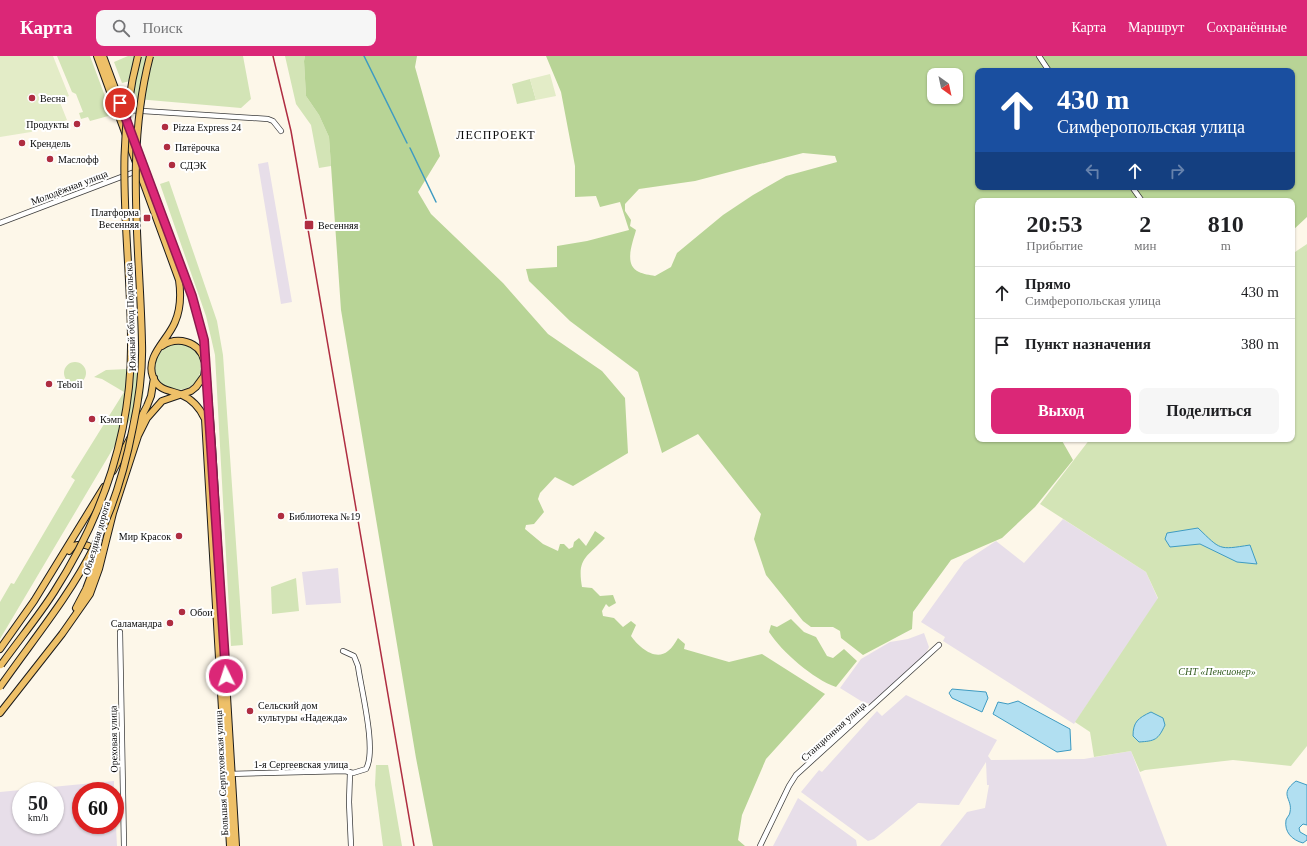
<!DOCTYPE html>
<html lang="ru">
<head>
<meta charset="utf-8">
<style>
	:root { --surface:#fff; --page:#f6f6f6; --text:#202124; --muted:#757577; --line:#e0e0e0; --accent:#db2777 }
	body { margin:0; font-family:"Times New Roman",serif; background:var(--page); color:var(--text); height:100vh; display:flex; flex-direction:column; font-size:15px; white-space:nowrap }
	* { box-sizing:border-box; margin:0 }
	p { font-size:13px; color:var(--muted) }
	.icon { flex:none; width:22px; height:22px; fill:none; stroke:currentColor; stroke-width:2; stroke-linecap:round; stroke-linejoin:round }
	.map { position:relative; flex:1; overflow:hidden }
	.sheet { position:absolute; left:975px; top:142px; width:320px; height:244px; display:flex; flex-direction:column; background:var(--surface); border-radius:8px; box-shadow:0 1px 3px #0004 }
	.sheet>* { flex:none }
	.guide { position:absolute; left:975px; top:12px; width:320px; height:122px; border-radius:8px; box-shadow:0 1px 3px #0004; background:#1a4fa0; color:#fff; overflow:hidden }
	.needle { width:26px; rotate:147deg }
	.controls { position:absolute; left:927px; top:12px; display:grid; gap:8px }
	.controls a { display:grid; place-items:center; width:36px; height:36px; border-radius:8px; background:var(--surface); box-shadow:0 1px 3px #0004; font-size:20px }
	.speed { position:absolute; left:12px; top:726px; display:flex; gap:8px; font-size:20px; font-weight:700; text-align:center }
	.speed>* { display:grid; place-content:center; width:52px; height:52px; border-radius:50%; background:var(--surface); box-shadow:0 1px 3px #0004; line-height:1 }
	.speed small { font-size:10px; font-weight:400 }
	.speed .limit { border:6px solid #d22; background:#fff; color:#111 }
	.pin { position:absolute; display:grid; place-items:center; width:34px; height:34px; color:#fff; margin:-17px; border:2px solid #fff; border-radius:50%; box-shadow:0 1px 4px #0007 }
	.me { position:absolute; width:44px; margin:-22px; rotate:356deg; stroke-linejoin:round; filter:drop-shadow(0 0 3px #0008) }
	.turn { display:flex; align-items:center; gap:14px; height:84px; padding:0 16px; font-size:18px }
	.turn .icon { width:52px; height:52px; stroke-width:2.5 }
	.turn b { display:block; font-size:28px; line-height:34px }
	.lanes { display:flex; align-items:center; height:38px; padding:0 16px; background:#0003; justify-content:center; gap:20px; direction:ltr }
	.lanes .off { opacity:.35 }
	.eta { display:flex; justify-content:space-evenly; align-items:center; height:68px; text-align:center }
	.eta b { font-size:24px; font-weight:700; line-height:28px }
	.button { display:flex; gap:8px; margin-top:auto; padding:8px 16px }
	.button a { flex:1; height:46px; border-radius:8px; background:var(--accent); color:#fff; font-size:16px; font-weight:700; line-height:46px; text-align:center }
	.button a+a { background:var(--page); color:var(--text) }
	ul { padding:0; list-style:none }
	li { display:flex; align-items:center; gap:12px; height:52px; padding:0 16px; border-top:1px solid var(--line) }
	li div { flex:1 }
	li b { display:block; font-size:15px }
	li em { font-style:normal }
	header { display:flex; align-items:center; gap:24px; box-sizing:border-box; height:56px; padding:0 20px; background:var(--accent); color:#fff }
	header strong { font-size:19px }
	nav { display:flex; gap:22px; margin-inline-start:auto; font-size:14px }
	.search { width:280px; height:36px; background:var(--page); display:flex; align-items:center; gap:10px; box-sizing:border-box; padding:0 14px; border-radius:8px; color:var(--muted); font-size:15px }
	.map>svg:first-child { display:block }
</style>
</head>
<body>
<header>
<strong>Карта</strong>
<div class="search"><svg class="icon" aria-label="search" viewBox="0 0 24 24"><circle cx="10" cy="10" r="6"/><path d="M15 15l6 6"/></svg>Поиск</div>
<nav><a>Карта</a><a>Маршрут</a><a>Сохранённые</a></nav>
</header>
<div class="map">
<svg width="1307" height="790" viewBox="0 0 1307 790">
	<rect width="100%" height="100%" fill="#fdf7e9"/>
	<path fill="#e7dee9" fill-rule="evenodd" d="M268,106l24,140 -11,2 -23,-140z
		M1063,463l83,53 12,27 -84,125 -131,-83 2,-4 -24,-15 43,-60 32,-21 28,22z
		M338,512l3,35 -35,2 -4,-33z
		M924,577l5,14 -5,11 -49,45 -5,1 -9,-3 -21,-13 21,-29 29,-17 18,-3z
		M906,639l91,45 -9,16 3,4 93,-1 47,-8 36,95h-227l27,-34 18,-4 4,-23h-2l-1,-23 -27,43 -41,-2 -25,21 -19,15 -6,2 -67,-49 18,-22 3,2 55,-61 5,5z
		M114,725v10h-33v34h34v-18l2,39h-117v-54zM21,735h34v34h-34z
		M798,742l58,42 1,6h-84z"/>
	<path fill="#d3e4b6" d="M57,0h33l22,59 -22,6 -2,-4 -7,2 -2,-6 4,-1 -7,-18 -4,-2z
		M128,0h115l8,43 -10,9 -104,-9 -7,-18 -8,2 -8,-21z
		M285,0h20l-1,5 2,35 13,19 10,22 2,29 -12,2 -8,-43 -15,-21z
		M530,23l6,21 -19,4 -5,-20z
		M169,125l48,140 6,34 20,290 -12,1 -16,-291 -9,-39 -46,-132z
		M1307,188v502l-16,20 -58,-6 -88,10 -5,2 -9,-21 -37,6 -4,-25 -15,-10 83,-124 -12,-26 -106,-68 50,-65h202v-185z
		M155 311a23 23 0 1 1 46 0a23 23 0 1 1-46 0Z
		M64 317a11 11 0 1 1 22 0a11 11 0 1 1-22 0Z
		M128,313c14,3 17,16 15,29l-143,241v-37l11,-19 3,1 61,-104 -4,-3 53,-85 -22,-13 -8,-2 12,-7z
		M296,522l3,33 -27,3 -1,-27z
		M376,709h12l14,81h-19l-8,-61z"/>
	<path fill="#b8d496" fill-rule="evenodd" d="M305,0h112l-2,11 25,89 -22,36 13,22 72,69 45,51 54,37 23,27 3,55 -55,33 -18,-9 -15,16 -2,6 6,13 -10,12 -8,1 -1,4 18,15 15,7 2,-7h4l5,5 4,-2 1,-5 5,-4 7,8 9,-15 10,7c-19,20 -28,20 -23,49l10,1 8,8 13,-1 3,8 -7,4 -3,-3 -4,7 1,5 11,2 9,9 8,-6 5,4 -5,11c7,10 24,26 37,15 4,-3 7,-8 10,-13l7,6 -1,5 45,13 33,-8 63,40 -59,65 -24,56 -4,25 7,6h-312l-17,-88 -75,-448 -12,-173 -10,-22 -13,-19 -2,-35z
		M546,0h761v161l-15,14v-30h-314v238h83l12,21 -38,47 -33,31 -51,22 -38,52 -1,17 -49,26 -22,-17 -1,-7 -7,-4h-22l-8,-6 -37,-46 -12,-36 7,-25 -63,-80 -36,19 -24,-81 -68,-51 -41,-40 -3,-12 31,-2v-21l30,-5 42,-11 -9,-28 -20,5 -4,-11 -21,1v-31l-14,-74zM978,15h314v116h-314zM934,19h22v22h-22zM803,97l32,3 2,6 -51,14 -33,19 -30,20 -46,38 -6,14 -16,9c-5,-1 -12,-2 -16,-4 -16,-7 -6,-30 -3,-42l-6,-4 1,-6 -6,-9v-7l14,-15 56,-8z
		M791,563l13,13 12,5 11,19 6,2 11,-9 13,12 -21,26c-23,-8 -54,-35 -67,-55l2,-7 6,2z"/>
	<path fill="#e3ecc7" d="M0,0h53l16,40 -10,4 8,20 -36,12 -31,5z
		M550,18l6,22 -20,4 -6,-21z"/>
	<path fill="#b1dff1" stroke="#3e9bc2" d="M1198,472c23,22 20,22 52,17l7,19 -20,-2 -37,-18 -30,3 -5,-8 2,-6z
		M952,633l34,3 2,6 -6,14 -30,-14 -3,-5z
		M1018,645l52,28 1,21 -14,2 -64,-38 5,-12 10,2z
		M1151,656l12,6 2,7c-7,15 -10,16 -26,17l-6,-6c0,-14 5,-18 18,-24z
		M1296,725l11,4v40l-4,-1 -4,4 1,4 7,4v4l-4,3c-11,-3 -19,-11 -17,-23 1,-3 4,-5 4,-8 3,-14 -12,-17 6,-31z"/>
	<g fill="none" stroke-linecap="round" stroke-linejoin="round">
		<path stroke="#3e9bc2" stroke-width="1.5" d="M364,0l43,87
			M410,92l26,54"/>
		<g stroke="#3d3d3d" stroke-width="6">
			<path id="minor" d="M1039,0l10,15
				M127,54l141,9 5,2 8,10
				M1132,131l10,14
				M0,167l137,-52
				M120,576l4,214
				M350,717l-1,29 2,44
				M229,718l116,-3 8,2 13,-4c11,-19 -5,-80 -8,-103l-4,-10 -11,-5
				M760,790l29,-60 7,-11 143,-130"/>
		</g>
		<g stroke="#1b1b1b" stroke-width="8">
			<path id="major" d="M97,0l82,224c2,14 2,28 -4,42 -7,18 -30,34 -22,55 5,13 15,13 27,17 12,5 20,14 25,25l25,427
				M103,0l89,240 12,44 8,105 24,401
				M162,290c15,-10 37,-5 42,14
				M113,415l34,-65 4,-10 3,-18
				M69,495l4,-5c13,-3 19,-1 25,11l-12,32 -10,19
				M0,593l34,-48 70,-114
				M0,657l62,-79 28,-40 9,-25 14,-56 25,-77 9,-18 15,-17 29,-10 5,-4 8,-11 1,-7"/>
		</g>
		<use href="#minor" stroke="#fff" stroke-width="4.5"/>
		<use href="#major" stroke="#eec068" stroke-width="6"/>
		<path stroke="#af2d41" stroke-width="1.5" d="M273,0l18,75 7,40 116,675"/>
		<g stroke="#1b1b1b" stroke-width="8" stroke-linecap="butt">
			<path id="major-bridge" d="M1,609c17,-24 37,-48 53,-73 48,-75 78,-159 77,-250 0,-98 -19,-188 7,-286
				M0,631c32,-46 69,-90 94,-140 19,-38 31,-78 39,-120 6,-28 10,-55 9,-84 -2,-97 -17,-191 8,-287"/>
		</g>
		<use href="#major-bridge" stroke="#eec068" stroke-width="6"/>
	</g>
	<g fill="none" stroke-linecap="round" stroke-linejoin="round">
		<g stroke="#8e194d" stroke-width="10">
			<path id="route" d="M120,47l72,193 12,44 22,336"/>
		</g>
		<use href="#route" stroke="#db2777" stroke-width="7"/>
	</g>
	<g fill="#af2d41" stroke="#fff" stroke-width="1.5">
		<circle cx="32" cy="42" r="4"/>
		<circle cx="77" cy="68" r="4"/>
		<circle cx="165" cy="71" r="4"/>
		<circle cx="22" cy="87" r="4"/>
		<circle cx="167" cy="91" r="4"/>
		<circle cx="50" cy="103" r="4"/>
		<circle cx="172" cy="109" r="4"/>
		<rect x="143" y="158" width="8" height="8" rx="2"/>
		<rect x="304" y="164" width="10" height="10" rx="2"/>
		<circle cx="49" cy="328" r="4"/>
		<circle cx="92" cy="363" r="4"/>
		<circle cx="281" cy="460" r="4"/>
		<circle cx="179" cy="480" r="4"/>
		<circle cx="182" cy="556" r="4"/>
		<circle cx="170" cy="567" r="4"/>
		<circle cx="250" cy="655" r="4"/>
	</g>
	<g text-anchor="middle" stroke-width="4" stroke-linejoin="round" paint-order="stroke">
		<g font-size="10" fill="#0a0a0a" stroke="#fff" text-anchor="start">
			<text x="40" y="46">Весна</text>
			<text x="69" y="72" text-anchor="end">Продукты</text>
			<text x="173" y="75">Pizza Express 24</text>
			<text x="30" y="91">Крендель</text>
			<text x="175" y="95">Пятёрочка</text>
			<text x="58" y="107">Маслофф</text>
			<text x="180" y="113">СДЭК</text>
			<text x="139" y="160" text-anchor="end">Платформа<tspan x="139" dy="12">Весенняя</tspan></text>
			<text x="318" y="173">Весенняя</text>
			<text x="57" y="332">Teboil</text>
			<text x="100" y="367">Кэмп</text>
			<text x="289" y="464">Библиотека №19</text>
			<text x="171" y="484" text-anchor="end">Мир Красок</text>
			<text x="190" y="560">Обои</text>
			<text x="162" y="571" text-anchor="end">Саламандра</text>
			<text x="258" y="653">Сельский дом<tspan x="258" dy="12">культуры «Надежда»</tspan></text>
		</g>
		<g font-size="10" fill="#0a0a0a" stroke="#fff">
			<text transform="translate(69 131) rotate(-21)" y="4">Молодёжная улица</text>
			<text transform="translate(130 261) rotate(-92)" y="4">Южный обход Подольска</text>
			<text transform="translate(96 482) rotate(-74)" y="4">Объездная дорога</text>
			<text transform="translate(833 675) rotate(-42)" y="4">Станционная улица</text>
			<text transform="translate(113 683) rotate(-91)" y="4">Ореховая улица</text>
			<text x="301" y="712">1-я Сергеевская улица</text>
			<text transform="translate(221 717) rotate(-93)" y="4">Большая Серпуховская улица</text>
		</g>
		<g font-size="10" font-style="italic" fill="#335c20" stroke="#fff">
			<text x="1217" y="619">СНТ «Пенсионер»</text>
		</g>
		<g font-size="12" letter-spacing="1" fill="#0a0a0a" stroke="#fff">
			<text x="496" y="83">ЛЕСПРОЕКТ</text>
		</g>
	</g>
</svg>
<div class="controls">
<a><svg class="needle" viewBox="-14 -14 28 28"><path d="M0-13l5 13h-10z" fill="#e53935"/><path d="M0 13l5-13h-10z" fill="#757577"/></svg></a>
</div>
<div class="speed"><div>50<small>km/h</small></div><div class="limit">60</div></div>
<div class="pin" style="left:120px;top:47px;background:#d93025"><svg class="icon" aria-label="arrive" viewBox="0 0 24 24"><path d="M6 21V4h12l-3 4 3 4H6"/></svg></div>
<svg class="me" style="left:226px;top:620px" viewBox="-20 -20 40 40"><circle r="17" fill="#db2777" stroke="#fff" stroke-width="3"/><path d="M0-11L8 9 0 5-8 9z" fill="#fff"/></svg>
<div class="guide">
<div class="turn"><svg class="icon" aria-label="ahead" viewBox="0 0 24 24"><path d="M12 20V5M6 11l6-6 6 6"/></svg><div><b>430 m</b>Симферопольская улица</div></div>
<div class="lanes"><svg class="icon off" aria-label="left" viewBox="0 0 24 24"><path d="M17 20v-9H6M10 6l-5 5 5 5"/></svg><svg class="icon" aria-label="ahead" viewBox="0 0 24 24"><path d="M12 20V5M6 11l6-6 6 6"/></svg><svg class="icon off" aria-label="right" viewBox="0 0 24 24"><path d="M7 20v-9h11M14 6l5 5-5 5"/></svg></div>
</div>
<section class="sheet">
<div class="eta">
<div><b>20:53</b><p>Прибытие</p></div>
<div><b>2</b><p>мин</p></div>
<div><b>810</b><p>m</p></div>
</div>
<ul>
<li><svg class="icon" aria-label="ahead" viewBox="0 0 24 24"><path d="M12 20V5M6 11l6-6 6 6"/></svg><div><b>Прямо</b><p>Симферопольская улица</p></div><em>430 m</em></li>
<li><svg class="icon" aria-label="arrive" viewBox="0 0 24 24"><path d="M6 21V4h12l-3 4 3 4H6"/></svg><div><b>Пункт назначения</b></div><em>380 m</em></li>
</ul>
<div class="button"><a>Выход</a><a>Поделиться</a></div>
</section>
</div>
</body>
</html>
